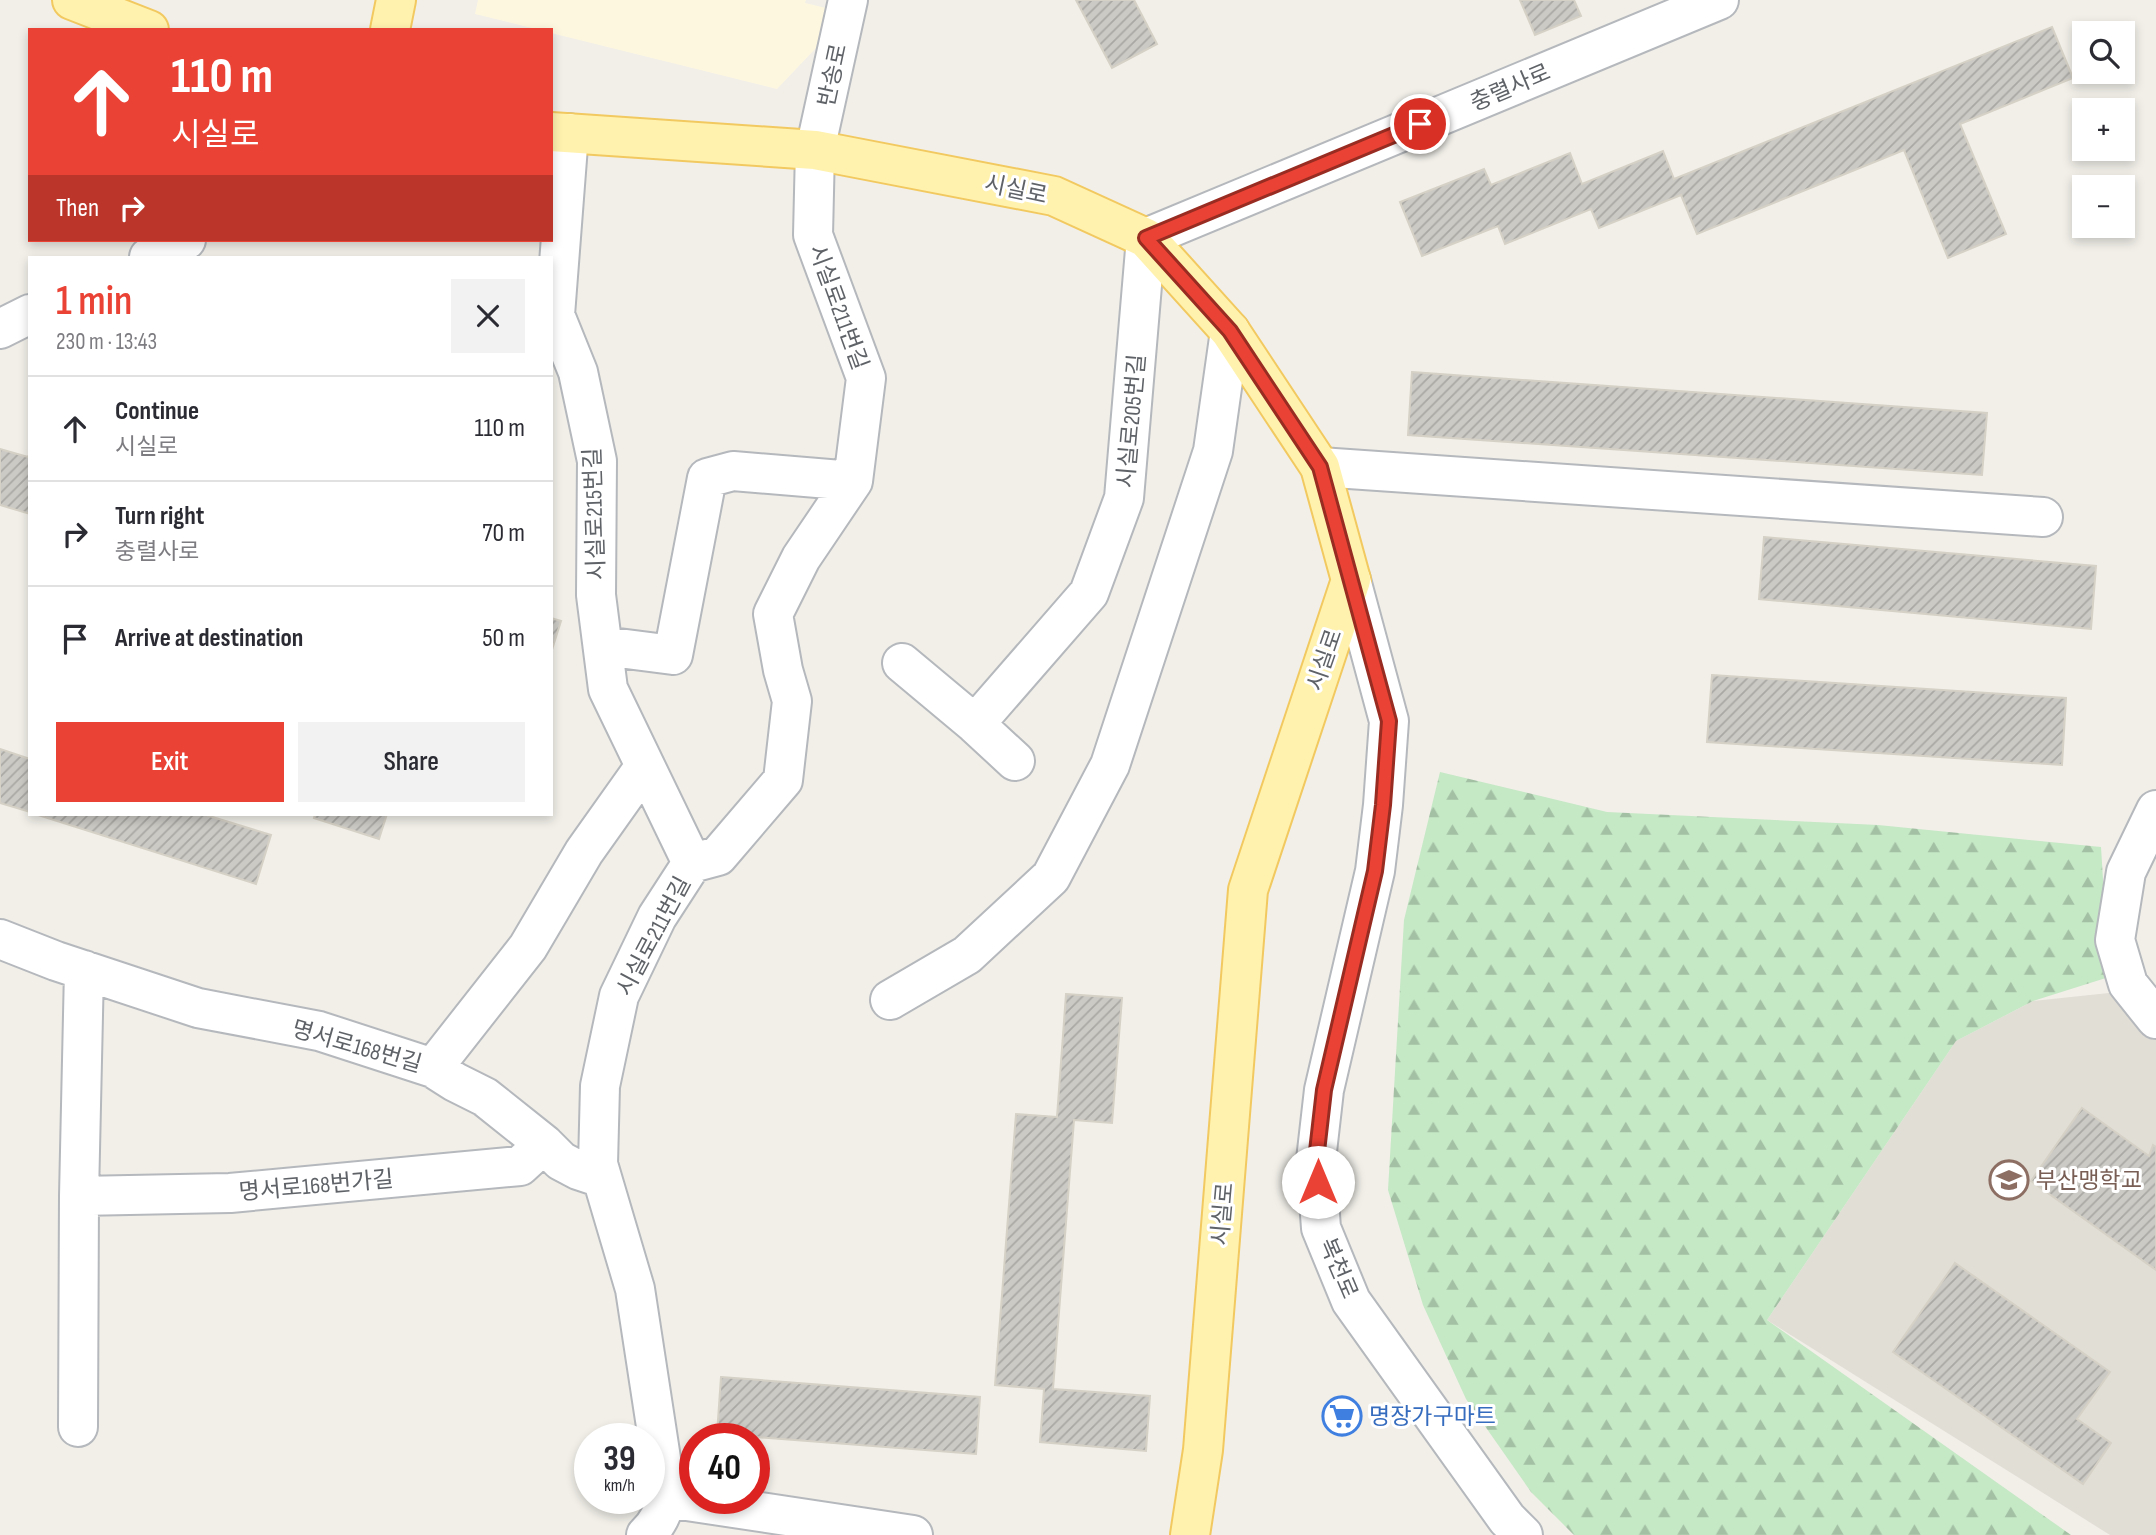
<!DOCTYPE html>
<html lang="en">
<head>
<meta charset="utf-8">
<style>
	:root { --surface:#fff; --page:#f2f2f3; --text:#2b2b33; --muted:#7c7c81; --line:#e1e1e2; --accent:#ea4335 }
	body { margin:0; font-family:"Sofia Sans Condensed","Noto Sans KR",sans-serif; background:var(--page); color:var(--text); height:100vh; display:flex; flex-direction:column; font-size:26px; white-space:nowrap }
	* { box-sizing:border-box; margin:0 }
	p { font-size:23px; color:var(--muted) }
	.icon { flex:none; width:38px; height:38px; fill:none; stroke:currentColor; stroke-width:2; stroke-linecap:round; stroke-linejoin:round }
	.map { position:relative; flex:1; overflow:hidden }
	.side { position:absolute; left:28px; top:256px; width:525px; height:560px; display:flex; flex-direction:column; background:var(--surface); border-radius:0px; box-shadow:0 4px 10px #0003 }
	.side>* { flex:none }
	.top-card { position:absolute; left:28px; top:28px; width:525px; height:214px; border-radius:0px; box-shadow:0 4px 10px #0003; background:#ea4335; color:#fff; overflow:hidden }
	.tools { position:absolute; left:2072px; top:21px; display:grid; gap:14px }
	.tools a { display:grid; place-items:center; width:63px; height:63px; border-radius:0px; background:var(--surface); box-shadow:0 4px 10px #0003; font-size:35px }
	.speed { position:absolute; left:574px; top:1423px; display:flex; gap:14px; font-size:35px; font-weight:700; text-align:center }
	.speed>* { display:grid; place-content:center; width:91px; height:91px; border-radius:50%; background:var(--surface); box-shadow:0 4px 10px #0003; line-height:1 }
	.speed small { font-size:18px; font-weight:400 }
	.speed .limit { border:10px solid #d22; background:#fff; color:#111 }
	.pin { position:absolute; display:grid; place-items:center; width:60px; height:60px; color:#fff; margin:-30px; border:4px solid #fff; border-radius:50%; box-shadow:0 2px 7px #0007 }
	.me { position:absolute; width:77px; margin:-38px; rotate:0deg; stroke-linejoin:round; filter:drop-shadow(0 0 5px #0008) }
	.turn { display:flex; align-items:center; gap:24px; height:147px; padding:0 28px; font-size:32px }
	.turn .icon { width:91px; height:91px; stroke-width:2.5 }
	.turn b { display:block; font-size:49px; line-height:60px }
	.then { display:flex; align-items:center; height:66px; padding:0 28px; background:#0003; gap:14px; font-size:26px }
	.round { display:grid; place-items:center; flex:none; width:74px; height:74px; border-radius:0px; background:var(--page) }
	.overview { display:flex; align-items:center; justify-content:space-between; height:119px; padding:0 28px }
	h1 { font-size:42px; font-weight:600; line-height:52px; color:var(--accent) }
	.action { display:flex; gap:14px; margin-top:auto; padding:14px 28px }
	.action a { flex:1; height:80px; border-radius:0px; background:var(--accent); color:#fff; font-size:28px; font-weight:600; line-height:80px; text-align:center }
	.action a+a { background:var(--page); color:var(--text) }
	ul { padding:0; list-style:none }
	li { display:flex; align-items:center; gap:21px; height:105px; padding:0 28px; border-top:2px solid var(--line) }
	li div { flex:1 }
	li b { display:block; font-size:26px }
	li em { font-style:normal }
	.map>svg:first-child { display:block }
</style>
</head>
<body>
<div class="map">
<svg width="2156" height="1535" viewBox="0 0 2156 1535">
	<defs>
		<pattern id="forest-firs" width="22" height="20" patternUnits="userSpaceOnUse" patternTransform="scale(1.75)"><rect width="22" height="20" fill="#c5e8c5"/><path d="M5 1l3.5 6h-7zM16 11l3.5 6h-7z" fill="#a3c0a4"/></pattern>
		<pattern id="building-hatch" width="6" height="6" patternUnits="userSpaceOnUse" patternTransform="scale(1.75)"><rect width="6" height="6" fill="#cccac5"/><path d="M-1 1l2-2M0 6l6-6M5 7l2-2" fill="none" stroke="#a9a8a4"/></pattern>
	</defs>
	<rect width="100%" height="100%" fill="#f1efe8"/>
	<path fill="#fef7e0" d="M478,0h328l-1,3 21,5 -10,40 -39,41 -226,-56v-3h-11l-65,-16z"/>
	<path fill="#e1ded6" d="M2156,988v547h-46l-343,-215 189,-279 77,-40z"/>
	<path fill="url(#forest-firs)" d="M1440,772l167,40 271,13 223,22 8,130 -76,24 -77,40 -189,279 304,215h-497l-43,-43 -65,-93 -43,-94 -35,-115 16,-270z"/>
	<path fill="url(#building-hatch)" stroke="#d6d1c6" stroke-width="2" d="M1076,0h58l23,44 -45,24z
		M1520,0h54l7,16 -46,19z
		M2052,27l21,51 -113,46 46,110 -58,24 -44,-108 -207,84 -16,-39 -82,33 -8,-19 -86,35 -7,-18 -76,30 -22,-54 84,-33 7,16 79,-32 12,31 81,-33 11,28z
		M1412,372l575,41 -5,62 -574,-40z
		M0,449l28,8 2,-4v61l-30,-9z
		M1764,537l332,29 -5,63 -332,-30z
		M551,618l10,3 -10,32z
		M1712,675l354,23 -4,67 -355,-23z
		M0,749l30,10v53l-30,-9z
		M35,814h168l68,21 -15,49z
		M315,814h72l-8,25 -65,-21z
		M1066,994l56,4 -10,125 -38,-3 -21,269 97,7 -4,55 -106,-9 4,-53 -49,-4 21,-271 41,3z
		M2082,1108l67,48 4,-11 3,2v123l-125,-89z
		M1955,1263l155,109 -33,47 34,24 -28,41 -190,-132z
		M721,1377l259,20 -4,57 -259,-20z"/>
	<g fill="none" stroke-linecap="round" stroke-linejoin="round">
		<g stroke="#b5b8bc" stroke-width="42">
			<path id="minor" d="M569,133l-14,182 23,57 19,89 -1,134 12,94 84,174
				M149,257l37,-17
				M0,329l30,-15
				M1320,467l723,50
				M1351,580l38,141 -6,84 -8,66 -51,219 -8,70 5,68 30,73 156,218 16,16
				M603,646l70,9 34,-177 26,-7 120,10
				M902,663l73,61 40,37
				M975,724l114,-131 35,-95 22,-260 573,-238
				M2156,810l-30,62 -11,68 13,44 28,35
				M0,939l56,22 142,47 121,23 114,37 22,14 30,15 59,47 17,17 17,9 24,8
				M890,1000l77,-45 84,-78 59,-112 103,-314 17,-120
				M433,1068l95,-121 56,-95 61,-86
				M79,1196l151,-3 290,-27 24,-22
				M78,1427l1,-231 5,-226
				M667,1498l246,37
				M646,1535c12,-11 16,-22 21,-37l-32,-209 -37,-125 2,-78 19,-90 38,-79 35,-54 26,-7 65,-76 9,-79 -9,-31 -10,-56 28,-56 52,-77 13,-103 -53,-143 2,-85 33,-150"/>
		</g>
		<g stroke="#f2c960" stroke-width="42">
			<path id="major" d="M72,0l77,30
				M390,30l6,-30
				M551,132l264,18 239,46 92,42 84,93 90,136 31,113 -103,310 -45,560 -13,85"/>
		</g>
		<use href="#minor" stroke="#fff" stroke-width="38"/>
		<use href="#major" stroke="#fff2af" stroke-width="38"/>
	</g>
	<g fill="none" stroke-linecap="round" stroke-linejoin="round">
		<g stroke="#982c22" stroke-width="18">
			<path id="route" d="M1318,1182l-2,-22 8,-70 51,-219 8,-66 6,-84 -69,-254 -90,-136 -84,-93 274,-114"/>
		</g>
		<use href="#route" stroke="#ea4335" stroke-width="12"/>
	</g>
	<defs>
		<g id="school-ring" transform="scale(2.0125)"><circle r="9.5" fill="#fff" stroke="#8d6e63" stroke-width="1.5"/><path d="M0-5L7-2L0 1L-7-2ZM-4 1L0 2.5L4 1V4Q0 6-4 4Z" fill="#8d6e63"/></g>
		<g id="supermarket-ring" transform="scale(2.0125)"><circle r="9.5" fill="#fff" stroke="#3f7fe0" stroke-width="1.5"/><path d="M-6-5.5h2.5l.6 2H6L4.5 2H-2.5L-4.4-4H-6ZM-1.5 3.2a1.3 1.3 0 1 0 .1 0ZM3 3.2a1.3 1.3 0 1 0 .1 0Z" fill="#3f7fe0"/></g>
	</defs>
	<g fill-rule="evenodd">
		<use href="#school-ring" x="2009" y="1180"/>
		<use href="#supermarket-ring" x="1342" y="1416"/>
	</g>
	<g text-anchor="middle" stroke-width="6" stroke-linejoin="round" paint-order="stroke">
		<g font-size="23" fill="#5f6368" stroke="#fff">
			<text transform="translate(832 75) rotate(-78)" y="8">반송로</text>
			<text transform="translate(1510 87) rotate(-23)" y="8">충렬사로</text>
			<text transform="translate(1016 189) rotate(12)" y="8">시실로</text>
			<text transform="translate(839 307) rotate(70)" y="8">시실로211번길</text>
			<text transform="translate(1131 421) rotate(-85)" y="8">시실로205번길</text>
			<text transform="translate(594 514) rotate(-92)" y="8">시실로215번길</text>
			<text transform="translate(1324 660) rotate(-71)" y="8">시실로</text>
			<text transform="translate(653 936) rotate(-62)" y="8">시실로211번길</text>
			<text transform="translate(357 1046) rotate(16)" y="8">명서로168번길</text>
			<text transform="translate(316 1185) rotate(-5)" y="8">명서로168번가길</text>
			<text transform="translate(1222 1214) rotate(-85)" y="8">시실로</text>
			<text transform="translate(1339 1268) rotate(67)" y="8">복천로</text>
		</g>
		<g font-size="23" fill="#785e54" stroke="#fff" text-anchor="start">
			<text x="2036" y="1188">부산맹학교</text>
		</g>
		<g font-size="23" fill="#366cbe" stroke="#fff" text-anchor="start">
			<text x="1369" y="1424">명장가구마트</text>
		</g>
	</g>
</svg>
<div class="tools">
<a><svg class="icon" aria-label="search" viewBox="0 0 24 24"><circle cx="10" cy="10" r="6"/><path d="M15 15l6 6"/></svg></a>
<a>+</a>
<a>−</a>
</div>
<div class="speed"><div>39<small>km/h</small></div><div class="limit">40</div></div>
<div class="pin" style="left:1420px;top:124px;background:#d93025"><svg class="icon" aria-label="arrive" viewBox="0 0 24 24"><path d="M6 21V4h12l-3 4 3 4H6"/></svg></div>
<svg class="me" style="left:1318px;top:1182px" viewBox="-20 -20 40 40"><circle r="19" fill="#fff"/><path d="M0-13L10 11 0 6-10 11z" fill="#ea4335"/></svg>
<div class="top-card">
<div class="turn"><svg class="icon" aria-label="ahead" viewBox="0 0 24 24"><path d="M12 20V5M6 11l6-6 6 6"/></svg><div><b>110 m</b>시실로</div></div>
<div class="then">Then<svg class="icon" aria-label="right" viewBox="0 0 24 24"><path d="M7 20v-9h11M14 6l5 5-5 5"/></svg></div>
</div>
<section class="side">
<div class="overview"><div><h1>1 min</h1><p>230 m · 13:43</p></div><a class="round"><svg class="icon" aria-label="close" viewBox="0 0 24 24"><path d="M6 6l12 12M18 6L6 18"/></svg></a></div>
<ul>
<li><svg class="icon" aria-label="ahead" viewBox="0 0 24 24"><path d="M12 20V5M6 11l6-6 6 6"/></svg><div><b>Continue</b><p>시실로</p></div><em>110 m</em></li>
<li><svg class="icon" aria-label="right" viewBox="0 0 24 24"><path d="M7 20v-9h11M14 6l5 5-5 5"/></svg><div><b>Turn right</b><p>충렬사로</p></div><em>70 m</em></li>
<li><svg class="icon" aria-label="arrive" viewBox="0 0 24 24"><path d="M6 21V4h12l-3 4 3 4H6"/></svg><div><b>Arrive at destination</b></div><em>50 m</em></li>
</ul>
<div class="action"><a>Exit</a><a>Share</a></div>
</section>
</div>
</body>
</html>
